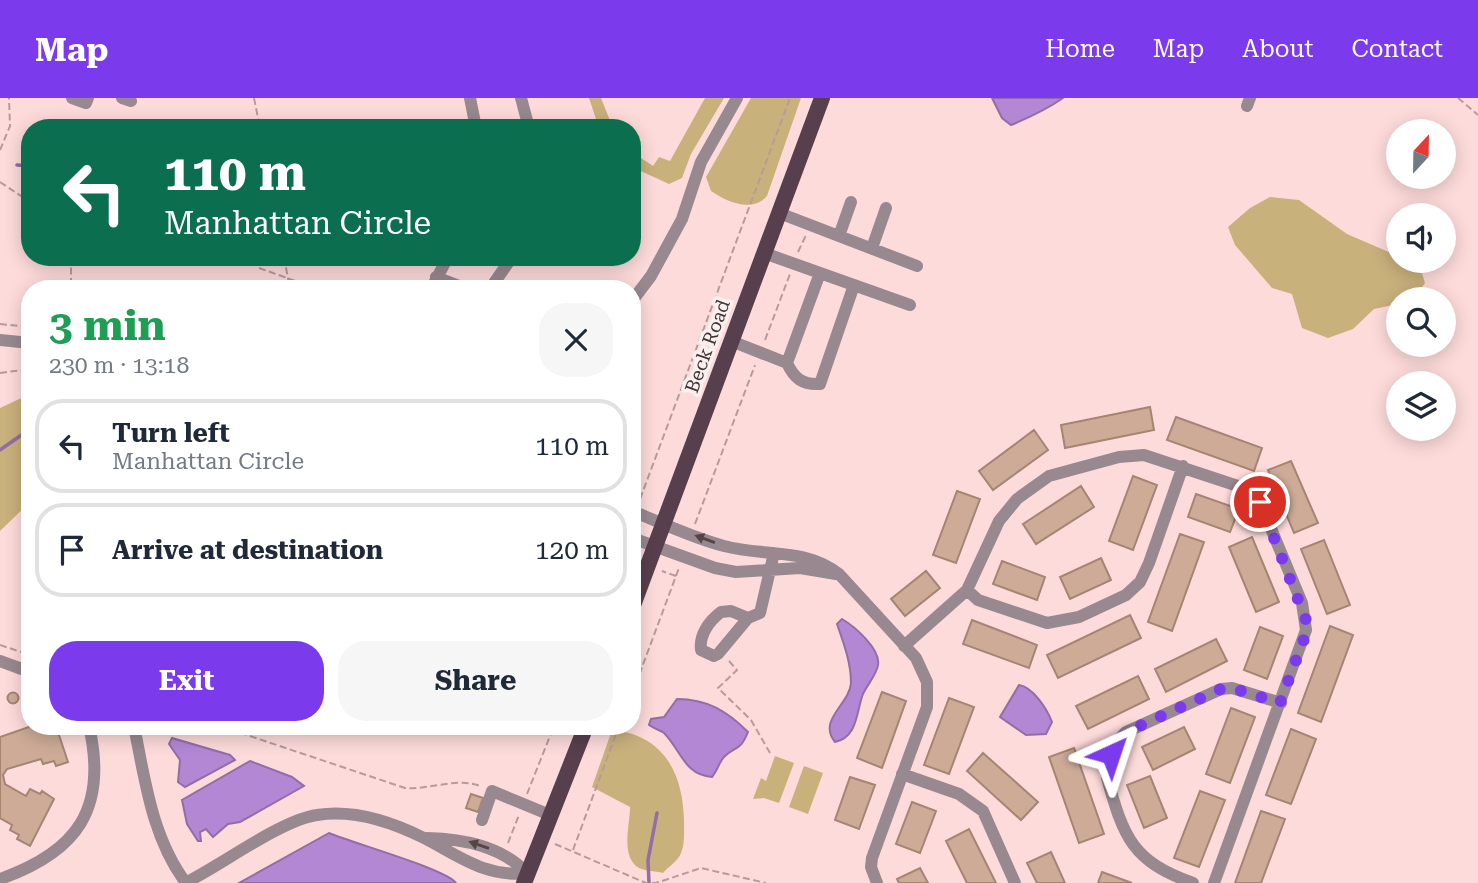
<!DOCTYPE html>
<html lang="en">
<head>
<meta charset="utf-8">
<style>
	:root { --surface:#fff; --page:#f6f6f7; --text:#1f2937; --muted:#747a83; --line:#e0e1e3; --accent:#7c3aed }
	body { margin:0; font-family:"Roboto Serif",serif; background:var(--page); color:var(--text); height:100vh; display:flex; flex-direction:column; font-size:26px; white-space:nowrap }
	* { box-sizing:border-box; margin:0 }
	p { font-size:23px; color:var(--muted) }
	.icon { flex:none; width:38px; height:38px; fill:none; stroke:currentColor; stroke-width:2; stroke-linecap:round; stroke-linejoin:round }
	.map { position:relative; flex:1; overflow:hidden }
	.panel { position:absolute; left:21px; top:182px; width:620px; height:455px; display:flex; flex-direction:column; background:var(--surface); border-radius:28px; box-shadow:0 4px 18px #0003 }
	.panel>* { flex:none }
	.hud { position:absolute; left:21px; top:21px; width:620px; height:147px; border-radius:28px; box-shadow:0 4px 18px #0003; background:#0b6e4f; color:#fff; overflow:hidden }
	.needle { width:46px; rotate:22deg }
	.fabs { position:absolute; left:1386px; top:21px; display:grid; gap:14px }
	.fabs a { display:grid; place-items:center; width:70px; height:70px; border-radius:50%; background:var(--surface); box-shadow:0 4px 18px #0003; font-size:35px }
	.pin { position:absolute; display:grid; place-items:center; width:60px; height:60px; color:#fff; margin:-30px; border:4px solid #fff; border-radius:50%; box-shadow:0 2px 7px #0007 }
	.me { position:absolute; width:77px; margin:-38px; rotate:42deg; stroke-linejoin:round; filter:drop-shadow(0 0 5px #0008) }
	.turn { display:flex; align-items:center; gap:24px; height:147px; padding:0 28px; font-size:32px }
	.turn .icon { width:91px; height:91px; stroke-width:2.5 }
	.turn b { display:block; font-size:49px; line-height:60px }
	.round { display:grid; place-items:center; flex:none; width:74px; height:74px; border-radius:28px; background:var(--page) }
	.head { display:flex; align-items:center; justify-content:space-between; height:119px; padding:0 28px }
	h1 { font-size:42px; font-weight:700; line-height:52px; color:#1e9e55 }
	.cta { display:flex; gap:14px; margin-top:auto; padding:14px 28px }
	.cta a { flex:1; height:80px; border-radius:28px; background:var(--accent); color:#fff; font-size:28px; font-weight:700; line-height:80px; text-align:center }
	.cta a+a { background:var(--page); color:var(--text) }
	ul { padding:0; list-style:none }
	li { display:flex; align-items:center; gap:21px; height:94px; margin:0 14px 10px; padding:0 14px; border:4px solid var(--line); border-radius:28px }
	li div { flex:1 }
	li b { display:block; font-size:26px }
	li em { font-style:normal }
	header { display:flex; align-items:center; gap:42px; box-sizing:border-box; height:98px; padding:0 35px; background:var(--accent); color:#fff }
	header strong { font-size:33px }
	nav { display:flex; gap:38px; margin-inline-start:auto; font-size:24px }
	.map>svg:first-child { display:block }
</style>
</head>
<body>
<header>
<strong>Map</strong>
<nav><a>Home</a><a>Map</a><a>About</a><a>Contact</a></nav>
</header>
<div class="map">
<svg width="1478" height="785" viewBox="0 0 1478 785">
	<rect width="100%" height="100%" fill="#fedbdb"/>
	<path fill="#c9b17c" d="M589,0h12l12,30h-14z
		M705,0h19l-33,56 -9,24 -13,6 -37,-17v-15l21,14 6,-9 11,4z
		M751,0h50l-34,98c-15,17 -40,6 -56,-5l-5,-14z
		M1270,99l29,3 48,34 51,22v5h10l12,6 5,16 -12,16h-15v5l-24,5 -21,20 -25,9 -26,-10 -10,-34 -20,-6 -37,-43 -7,-18 22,-19z
		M30,296v108l-30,29v-123z
		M612,632c52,5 71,43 72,91 0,9 1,23 -3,32 -2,7 -13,14 -18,20 -7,-2 -21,-2 -27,-7 -15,-14 -6,-41 -6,-59l-38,-20z
		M775,658l19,7 -15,40 -15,-5 -11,1 8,-21 5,3z
		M804,668l19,7 -15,41 -19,-7z"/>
	<path fill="#b487d5" stroke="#926ea5" stroke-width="2" d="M992,0h71c-17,12 -35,20 -52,27l-9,-7z
		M842,521c12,7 39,30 36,46 -1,9 -11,20 -15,29 -7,18 -5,43 -28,48 -18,-22 15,-38 16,-59 0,-20 -7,-39 -14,-59z
		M1019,587c14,2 28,24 33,37l-6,12 -20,1 -26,-18z
		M677,601c30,0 50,12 71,33 -8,20 -13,14 -24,25 -5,5 -6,13 -12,20 -28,-2 -31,-27 -48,-44 -4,-3 -11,-5 -15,-8l2,-6 13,-2z
		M172,640l58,17 5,5 -50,27 -7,-5 2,-22 -11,-16z
		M250,663l42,16 12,9 -64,36 -12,2 -15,13 -7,-8 -6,3 1,9h-3l-11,-17 -5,-24z
		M329,735c23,10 117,36 127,50h-217z"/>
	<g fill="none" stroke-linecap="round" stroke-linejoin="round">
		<path stroke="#926ea5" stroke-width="3.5" d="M17,67l13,1
			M0,352l30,-21
			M649,785l-1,-23 9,-47"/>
	</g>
	<path fill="#cdab97" stroke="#a58572" stroke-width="2" d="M1150,309l4,23 -89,18 -4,-23z
		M1176,319l86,31 -8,23 -87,-31z
		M1034,332l14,20 -55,40 -14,-19z
		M1291,363l27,62 -24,10 -26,-63z
		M1133,378l24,9 -24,65 -24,-9z
		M1081,388l13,21 -58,37 -13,-20z
		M957,393l23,8 -24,64 -23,-8z
		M1196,396l43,15 -9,23 -42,-15z
		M1180,436l24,8 -32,89 -24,-9z
		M1252,439l27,65 -23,10 -27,-65z
		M1324,442l26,65 -23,9 -26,-65z
		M1101,460l10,22 -41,19 -10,-22z
		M1002,463l43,16 -8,23 -44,-16z
		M926,473l14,17 -35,28 -14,-17z
		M1130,517l11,23 -83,40 -11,-23z
		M972,522l65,25 -8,23 -66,-24z
		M1330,528l23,9 -32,87 -23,-9z
		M1260,529l23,9 -16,43 -23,-9z
		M1216,541l11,22 -61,31 -11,-23z
		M1138,578l11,23 -61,30 -12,-23z
		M882,594l24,9 -24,67 -25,-10z
		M7.5 600a5.5 5.5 0 1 1 11 0a5.5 5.5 0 1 1-11 0Z
		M949,600l25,9 -25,67 -25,-9z
		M1231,610l24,9 -25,66 -24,-9z
		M30,622v6h26l12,36 -12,4 -2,-5 -11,3 -2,-5 -34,10 -4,6 2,9 21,12 4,-7 10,5 2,-3 12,8 -24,47 -13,-7 2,-4 -9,-5 2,-5 -12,-7v-81l29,-10z
		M1184,629l11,22 -42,21 -11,-23z
		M1291,631l25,10 -25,65 -25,-9z
		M1074,650l30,86 -25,9 -30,-86z
		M983,655l55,49 -17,18 -54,-49z
		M1150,678l17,42 -23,10 -17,-43z
		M850,679l25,8 -16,44 -24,-9z
		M1200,693l25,9 -26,67 -25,-9z
		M471,696l12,4 -5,14 -12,-4z
		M912,704l24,9 -16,42 -24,-9z
		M1261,713l24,8 -24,64h-26z
		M969,731l27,54h-29l-21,-42z
		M1051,754l14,31h-28l-10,-20z
		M920,770l8,15h-29l-2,-4z
		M1102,774l30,11h-34z"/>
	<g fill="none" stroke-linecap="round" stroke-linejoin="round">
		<path stroke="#b79b9b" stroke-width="2" stroke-dasharray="7 3.5" stroke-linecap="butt" d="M254,0l6,30
			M1458,0l20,17
			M0,52l10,-24 -1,-28
			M0,84l30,20
			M798,154l8,-17
			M71,159v32
			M284,159l6,32
			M259,170l56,20
			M0,226l30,3
			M765,242l25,-66
			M0,275l30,-4
			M640,401l150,-401
			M695,426l60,-159
			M676,478l3,-8
			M0,547l30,10
			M729,563l8,9 -19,18 33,32 19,33
			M632,596l44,-118 -14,-5
			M220,628l185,62c24,2 52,-11 75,-2
			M527,696l27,-68
			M508,745l11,-28
			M555,746l91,39h10l45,-15 65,15
			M573,752l46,-124"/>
		<path stroke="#988991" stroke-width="12" d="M72,0l14,5 2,-5
			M122,0l9,3
			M470,0l6,30
			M521,0l8,30
			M1247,8l3,-8
			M779,115l138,53
			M839,138l12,-34
			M872,150l14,-40
			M764,155l146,52
			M436,179l31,12
			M431,191l17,-32
			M490,191l22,-32
			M632,203l19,-25 31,-57 19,-57 36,-64
			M0,242l30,3
			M731,243l56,22c7,15 15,22 33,21l34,-99
			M787,265l33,-90
			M632,413c30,12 61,27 92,35 41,11 80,1 115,28l77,84 11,24v25l-55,151 -1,9 6,16
			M632,440l83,30 21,4 64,-4 36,6
			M967,492l11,10 69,23 32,-6 47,-22 14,-13 9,-19 34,-97
			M748,520l-17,-7 -10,1c-12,9 -22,23 -20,38l13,6 4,-2 30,-36 12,-5 14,-60
			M904,548l63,-56 32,-69 18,-22 32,-23 70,-19 25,-2 100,33 16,14 42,101 4,27 -92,253
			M0,563l30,11
			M134,628c11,54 18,112 52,157
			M902,676l57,20 24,17 32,72
			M482,722l10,-29 58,24
			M427,740c37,1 74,8 100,35
			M0,781c77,-27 108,-70 89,-153
			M185,785c35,-17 96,-63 132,-68 36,-6 75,7 107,23 35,18 62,40 103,35
			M1193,785c-61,-22 -69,-45 -86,-105 -1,-18 6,-34 19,-46l95,-43 11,-1 49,15"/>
		<path stroke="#583f4d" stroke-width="16" d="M632,510l190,-510
			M524,785l62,-157"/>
	</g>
	<defs><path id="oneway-solid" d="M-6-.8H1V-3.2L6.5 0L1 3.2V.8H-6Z" transform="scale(1.75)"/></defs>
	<g fill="#554547">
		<use href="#oneway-solid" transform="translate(705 441) rotate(-160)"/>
		<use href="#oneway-solid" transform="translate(479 747) rotate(-161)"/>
	</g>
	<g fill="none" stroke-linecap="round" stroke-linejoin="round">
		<path stroke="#7c3aed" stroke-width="12" stroke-dasharray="0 21.6" d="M1111,656l15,-22 95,-43 11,-1 48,15 24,-64 2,-19 -46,-118"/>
	</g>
	<g text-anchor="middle" stroke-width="7" stroke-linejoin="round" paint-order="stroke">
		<g font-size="19" fill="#443434" stroke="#f9f0f0">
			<text transform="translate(707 248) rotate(-70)" y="7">Beck Road</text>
		</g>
	</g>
</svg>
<div class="fabs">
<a><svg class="needle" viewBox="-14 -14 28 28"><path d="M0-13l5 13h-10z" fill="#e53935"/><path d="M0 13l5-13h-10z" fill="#747a83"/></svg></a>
<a><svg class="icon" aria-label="sound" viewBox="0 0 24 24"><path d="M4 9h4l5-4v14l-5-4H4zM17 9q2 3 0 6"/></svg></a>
<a><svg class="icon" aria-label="search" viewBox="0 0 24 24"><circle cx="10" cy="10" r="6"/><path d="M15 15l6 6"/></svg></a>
<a><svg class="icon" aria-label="layers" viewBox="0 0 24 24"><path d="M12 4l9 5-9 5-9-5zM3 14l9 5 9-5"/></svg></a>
</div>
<div class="pin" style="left:1260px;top:404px;background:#d93025"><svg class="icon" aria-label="arrive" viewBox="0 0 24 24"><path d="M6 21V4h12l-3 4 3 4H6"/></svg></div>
<svg class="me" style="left:1111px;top:656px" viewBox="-20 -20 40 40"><path d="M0-17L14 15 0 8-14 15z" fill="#7c3aed" stroke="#fff" stroke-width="4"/></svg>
<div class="hud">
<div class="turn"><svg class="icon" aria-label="left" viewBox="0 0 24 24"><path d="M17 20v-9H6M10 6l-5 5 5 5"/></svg><div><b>110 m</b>Manhattan Circle</div></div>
</div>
<section class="panel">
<div class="head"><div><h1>3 min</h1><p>230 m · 13:18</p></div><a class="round"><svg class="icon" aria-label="close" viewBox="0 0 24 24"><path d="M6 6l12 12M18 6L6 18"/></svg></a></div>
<ul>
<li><svg class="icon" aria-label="left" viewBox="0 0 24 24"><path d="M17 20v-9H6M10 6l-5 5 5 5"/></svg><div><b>Turn left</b><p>Manhattan Circle</p></div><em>110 m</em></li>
<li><svg class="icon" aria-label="arrive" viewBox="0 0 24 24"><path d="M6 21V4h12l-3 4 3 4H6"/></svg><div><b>Arrive at destination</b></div><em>120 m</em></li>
</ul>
<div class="cta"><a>Exit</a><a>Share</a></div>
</section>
</div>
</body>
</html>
